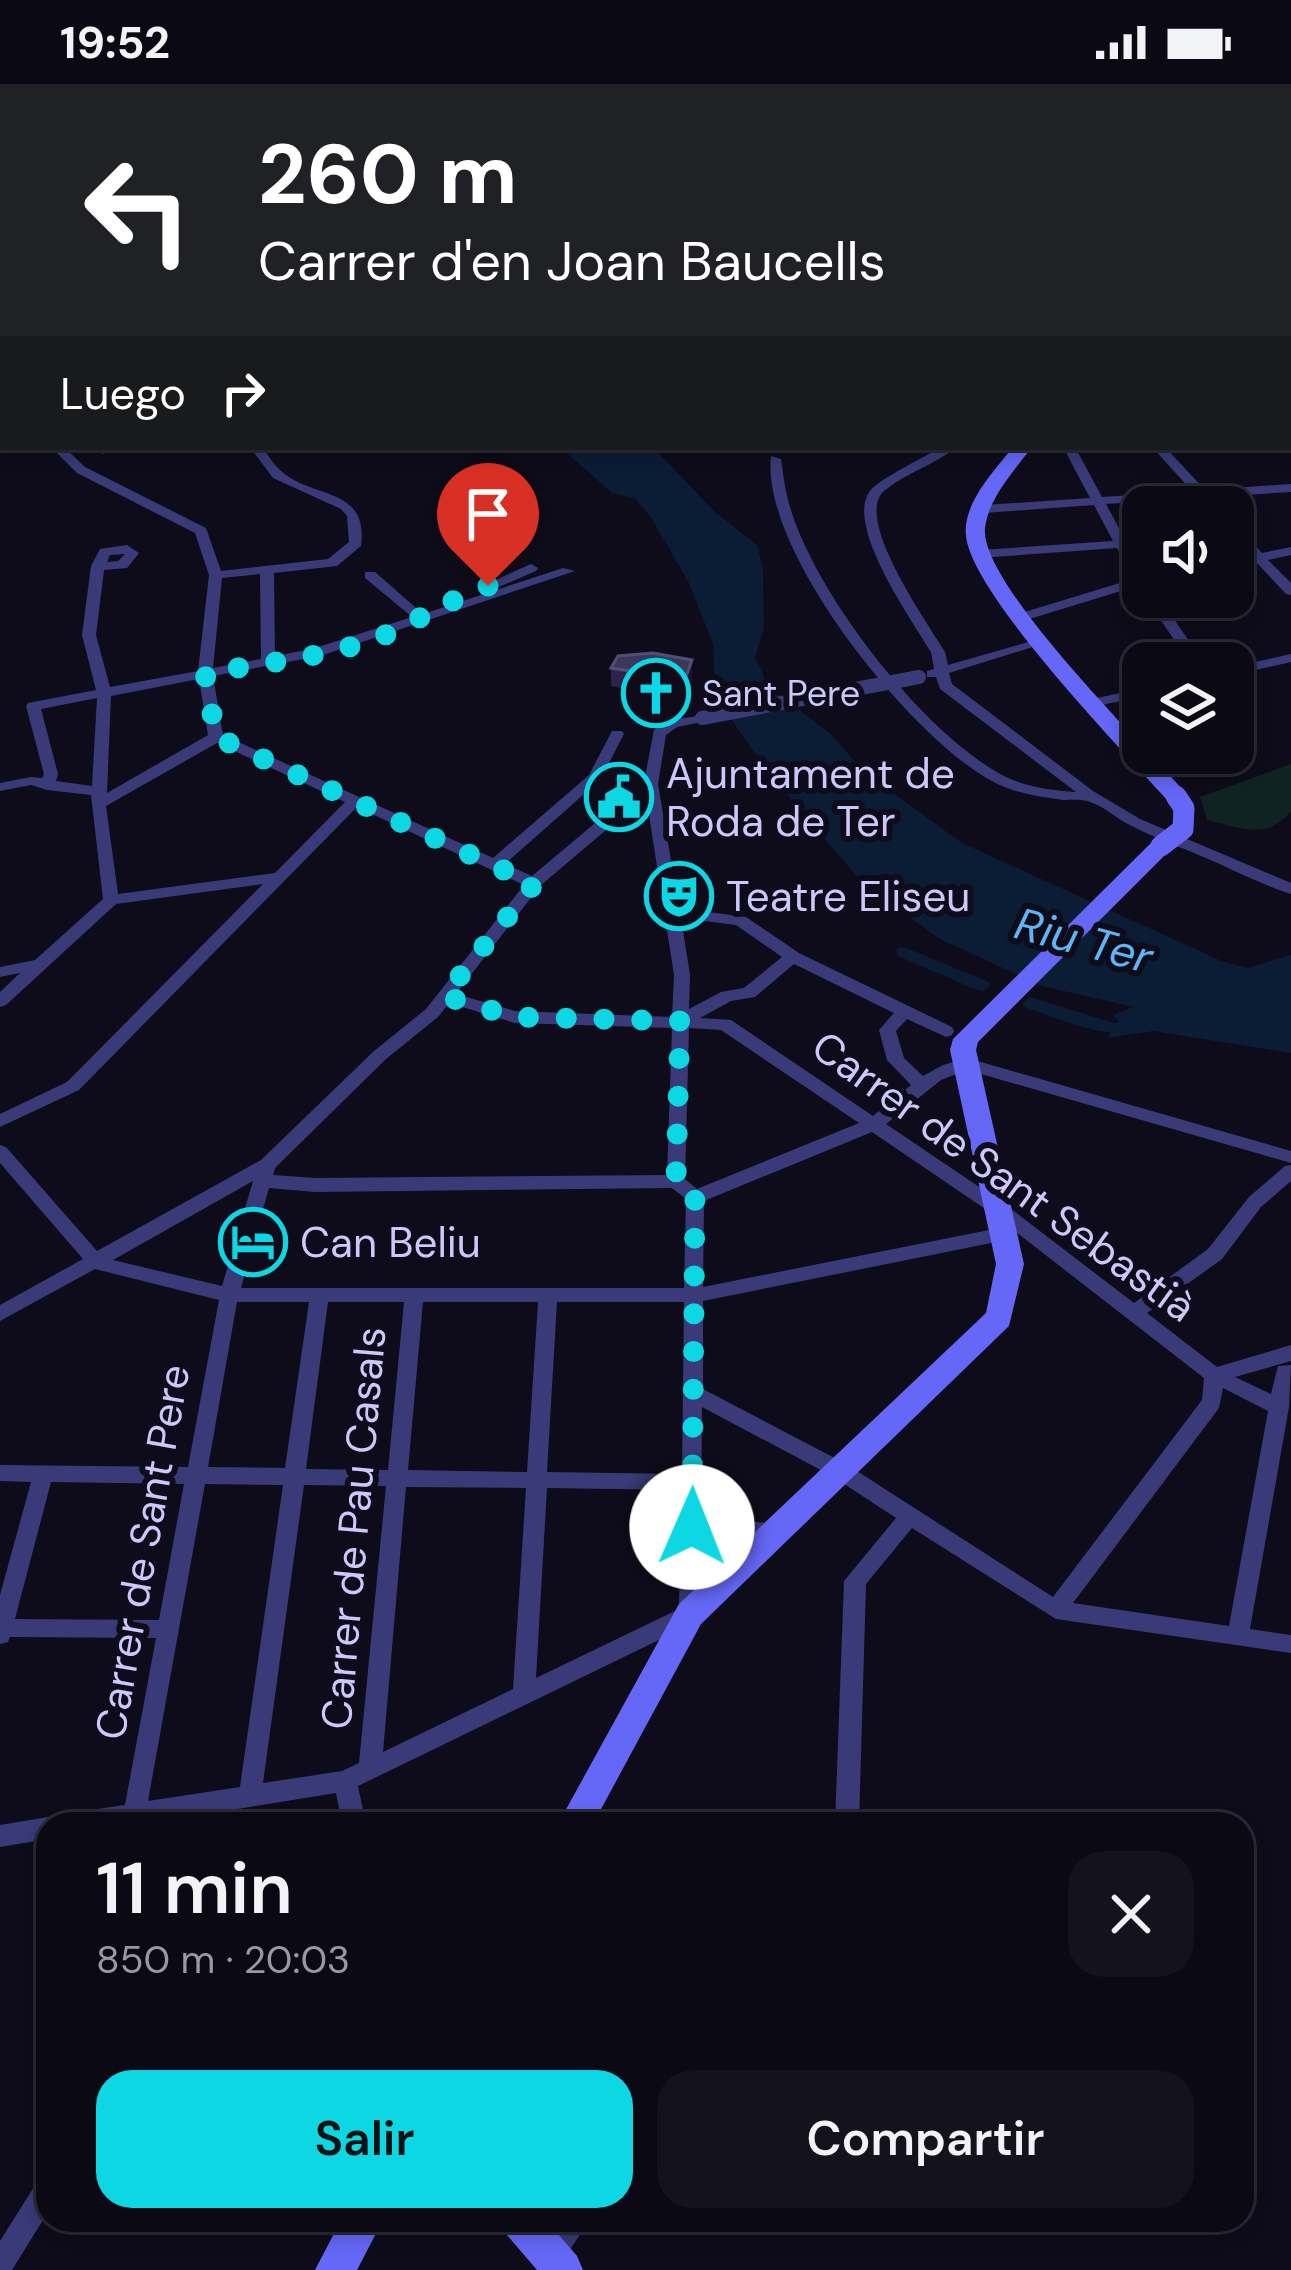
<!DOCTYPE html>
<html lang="es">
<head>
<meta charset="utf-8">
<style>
	:root { --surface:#0a0914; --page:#13121d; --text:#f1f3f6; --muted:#999aa0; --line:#2a2a34; --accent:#0dd7e3 }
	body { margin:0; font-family:"DM Sans",sans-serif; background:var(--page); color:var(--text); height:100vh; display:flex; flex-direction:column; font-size:45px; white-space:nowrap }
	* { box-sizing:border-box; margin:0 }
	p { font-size:39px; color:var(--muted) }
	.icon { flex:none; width:66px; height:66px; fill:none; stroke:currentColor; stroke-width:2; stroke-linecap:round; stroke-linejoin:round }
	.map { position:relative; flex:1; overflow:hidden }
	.details { position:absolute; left:36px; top:1728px; width:1218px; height:420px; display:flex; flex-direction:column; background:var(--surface); border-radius:36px; box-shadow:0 6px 18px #0003,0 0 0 3px var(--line) }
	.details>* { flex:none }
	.banner { position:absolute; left:0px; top:0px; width:1293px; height:366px; box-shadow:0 6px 18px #0003,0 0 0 3px var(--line); background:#202124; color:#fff; overflow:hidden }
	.buttons { position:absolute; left:1122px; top:402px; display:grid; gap:24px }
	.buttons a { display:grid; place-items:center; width:132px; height:132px; border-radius:24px; background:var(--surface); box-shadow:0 6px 18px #0003,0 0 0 3px var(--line); font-size:60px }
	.pin { position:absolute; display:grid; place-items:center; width:102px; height:102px; color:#fff; margin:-123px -51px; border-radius:50% 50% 50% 0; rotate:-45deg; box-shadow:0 0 12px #0007 }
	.pin .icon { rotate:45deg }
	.me { position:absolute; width:132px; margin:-66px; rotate:1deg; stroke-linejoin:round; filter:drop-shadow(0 0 9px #0008) }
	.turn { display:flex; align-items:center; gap:42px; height:252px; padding:0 60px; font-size:54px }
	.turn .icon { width:156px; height:156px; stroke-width:2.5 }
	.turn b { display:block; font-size:84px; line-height:102px }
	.then { display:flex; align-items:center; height:114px; padding:0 60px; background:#0003; gap:24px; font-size:45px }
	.round { display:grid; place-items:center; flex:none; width:126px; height:126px; border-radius:36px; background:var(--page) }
	.summary { display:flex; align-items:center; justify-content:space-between; height:204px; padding:0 60px }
	h1 { font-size:72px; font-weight:600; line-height:90px }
	.button { display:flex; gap:24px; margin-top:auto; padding:24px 60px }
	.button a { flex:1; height:138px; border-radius:36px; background:var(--accent); color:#111; font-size:48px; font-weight:600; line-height:138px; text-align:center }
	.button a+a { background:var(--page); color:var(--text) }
	.status { display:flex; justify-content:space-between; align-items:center; height:84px; padding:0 60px; background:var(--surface); direction:ltr }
	.status svg { height:33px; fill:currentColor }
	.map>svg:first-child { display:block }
</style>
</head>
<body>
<div class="status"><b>19:52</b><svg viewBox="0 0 49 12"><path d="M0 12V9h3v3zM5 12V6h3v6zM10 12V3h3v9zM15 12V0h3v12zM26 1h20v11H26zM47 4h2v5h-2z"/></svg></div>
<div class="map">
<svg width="1291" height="2186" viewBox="0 0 1291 2186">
	<rect width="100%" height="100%" fill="#0e0c1a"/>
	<path fill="#0f2422" d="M1291,680v47c-25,30 -50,17 -84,9l-7,-23z"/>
	<path fill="#0b1c35" d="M560,363h93l62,65 42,33 6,24 1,59 -9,29 14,30 63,48 31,36 99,72 262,119 24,6 43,-13v98l-138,-22 -46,7 12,-17 -6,-6 20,-8 -91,-21 -102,-47 -75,-53 -94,-110 -56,-80 -2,-52 -24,-61 -39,-67 -15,-18 -23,-5z"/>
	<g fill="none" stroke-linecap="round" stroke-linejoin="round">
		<path fill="#0b1c35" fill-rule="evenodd" d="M904,863l85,35 2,4 -8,5 -6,-1 -79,-34 -2,-4 2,-4z
			M1030,913l84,26 23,-3 8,6c-28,20 -89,-9 -121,-19l-2,-4z"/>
		<path fill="#393a77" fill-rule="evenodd" d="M1013,0h10l1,3h-10z
			M1290,5h1v6h-1z
			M1290,159h1v7h-1z
			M1290,273h1v6h-1z
			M51,363h13l21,20 121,61 15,43 107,-12 21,-17 -2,-26 -6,-7 -68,-31 -23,-31h12c6,7 11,17 18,23 31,30 89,15 81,76l-24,20 -63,7 1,83 37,-7 100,-32 -47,-39v-6h10l48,42 140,-46 12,3 -255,85 -107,20 10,59 270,123 96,-83 23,-44h10l2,3 -24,46 -95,84 27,12 112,-94 10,-52 14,-10 39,-5v6l-30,6 -11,8 -8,49 21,124 67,9 53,36 153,74 2,4 -2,4 -6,2 -39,-18 -11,12 8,27 19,18 20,-11 24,-7 324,93v12l-324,-93 -26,10 -55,44 120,81 128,98 74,-54 41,-52 36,-31 6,-1v16l-30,26 -39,52 -75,54 70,54 74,-22v16l-56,16 36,17 7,-28 13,-1 -2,42 -39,222 41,6v18l-235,-34 -144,-91 -46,56 -7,240h-24l9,-243 52,-63 -64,-42 -130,-69 -1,112 73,4 7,3 3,6 -3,6 -7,3 -73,-5v78l-3,7 -340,165 8,38h-24l-6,-31 -192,31h-86l4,-8 8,-3 55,-8 31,-167 -146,-1 -2,5 -8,2v-49l31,-113 -31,-1v-16l188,2 31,-167 -124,-31 -95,52v-16l83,-46 -83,-96v-18l6,2 91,104 164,-91 113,-109 52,-42 98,-124 -167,-78 -278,283 -79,37v-13l67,-32 196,-198 -147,20 -110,101 -6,2v-15l20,-19 -20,4v-10l35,-7 68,-61 -12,-104 -44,-5 -16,-5 -31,6v-8l31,-6 11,1 2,-4 -18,-68 2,-3 68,-13 -14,-55 9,-69 9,-17 27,-4 12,8 -12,15 -23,2 -8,65 14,52 88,-16 11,-96 -14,-42 -118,-60zM125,470l-7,7 -11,1 3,-7zM260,490l1,85 -48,9 9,-90zM199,595l9,56 -101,58 4,-97zM97,614l-5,88 -36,-5 2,-7 -17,-65zM217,659l128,59 -70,71 -157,21 -12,-88zM646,712l28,179 -2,42 -157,-6 -59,-17 84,-108zM681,834l55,7 46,32 -38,31 -23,4 -32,17 1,-34zM794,880l100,49 -15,17 8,30 24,25 -38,31 -142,-96 -31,-2 31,-17 24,-4zM449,919l66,20 157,5 -5,147 -352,3 -42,-3 2,-7 111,-109 52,-42zM689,944l32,2 138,93 -162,66 -12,-10zM872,1048l122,83 210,163 -2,22 -149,197 -207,-133 -143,-75v-88l308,-62 2,-5 -2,-5 -7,-2 -301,60 1,-86zM253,1097l-31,105 -109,-26zM269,1104l46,4 357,-4 14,11 -2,89h-443zM237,1218h72l-24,166 -77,-1zM328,1218h76l-16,168 -82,-1zM423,1218h115l-11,170 -119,-2zM557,1218h127l-2,172 -135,-2zM1223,1304l45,23 -39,215 -156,-23 146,-195zM51,1398l133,2 -25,136 -144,-1zM205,1400l78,1 -43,302 -92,14zM304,1401l82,1 -27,277 -17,8 -79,12zM406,1403l120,1 -13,201 -130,63zM547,1404l134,2 -2,119 -143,69z
			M97,363h12l3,4 -10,3z
			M942,363h15c-21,17 -52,26 -73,44 -31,28 44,132 61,161l3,13 94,-27 7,4 -100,31 3,11 141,107 47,28 151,64v11c-29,-9 -57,-24 -85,-36 -25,-11 -52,-20 -76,-33 -13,-6 -26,-19 -40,-23 -7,-3 -19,-2 -27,-2 -24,-3 -50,-7 -71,-19 -81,-43 -232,-230 -221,-325l10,3c2,12 3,25 6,37 21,90 135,237 217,280 22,11 47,14 72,16l-136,-103 -4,-12h-9v-6l7,-2 -3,-17c-19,-32 -87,-127 -61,-161 9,-12 56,-35 72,-44z
			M1063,363h12l27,50 90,-6 -40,-44h13l40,43 86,-6v8l-79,5 8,10h-13l-8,-9 -93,6 37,69v16l-6,-3 -114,35 -5,-1v-6l115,-35 -16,-31 -138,10 -7,-4 7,-4 134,-9 -19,-36 -110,8 -6,-4 6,-4 106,-7z
			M1233,442l5,1 24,26 29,-6v8l-23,5 23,23v12l-5,-1 -30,-32 -23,5v-8l17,-3 -17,-18z
			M531,480l7,4 -2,3 -40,17 -5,1 -7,-4z
			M1145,513h14l45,66h-14z
			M1291,570v8l-58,13v-8z
			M1143,604v8l-50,11 -7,-4 2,-3z
			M48,1733l10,7h-10v15l-48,8v-22z
			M48,2091v37l-36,58h-12v-29l39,-62z
			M561,2136h29l-30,44 -9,4 -9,-4 -4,-9z"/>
		<path fill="#6568f6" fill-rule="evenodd" d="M1290,61h1v8h-1z
			M1013,363h19c-18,24 -43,50 -47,81 -5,49 123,180 158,219v6h6l35,38v10h-16c-45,-50 -196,-206 -202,-265 -4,-32 29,-66 47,-89z
			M1161,755l8,2 4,5 -4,5 -191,191 -2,8 48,214 -15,62 -308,298 -108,200h-35l121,-220 307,-291 10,-49 -46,-214 3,-11 200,-198z
			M341,2136h42l-26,50h-42z
			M500,2136h46l31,36 6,14h-46l-31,-36z"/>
		<path stroke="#393a77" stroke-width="14" d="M702,634l217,-41"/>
		<path stroke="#6568f6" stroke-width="21" d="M1161,762l22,-17 1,-21 -8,-12"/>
	</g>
	<path fill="#2a2548" d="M611,584l81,10 -14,36 -55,-9v-17l-12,-2z"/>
	<path fill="#18142d" d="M0,345h3v17h-3z
		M692,576v18l-14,36 1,-18z"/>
	<path fill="#3c375b" stroke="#524e74" stroke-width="3" d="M0,321h3v24h-3z
		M653,569l39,7 -13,36 -56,-9 7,-16 -19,-3 7,-12z"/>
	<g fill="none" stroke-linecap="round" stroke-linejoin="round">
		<path stroke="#0dd7e3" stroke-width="21" stroke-dasharray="0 37.8" d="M488,502c-34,13 -54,24 -83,40 -59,30 -136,36 -200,47l11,64 318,147 -90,112 70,21 166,4 -4,160 19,15 -3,331"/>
	</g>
	<defs>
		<g id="church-ring" transform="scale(3.45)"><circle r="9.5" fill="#0e0c1a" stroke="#0dd7e3" stroke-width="1.5"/><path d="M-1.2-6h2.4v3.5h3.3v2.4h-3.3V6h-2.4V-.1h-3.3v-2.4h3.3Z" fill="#0dd7e3"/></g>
		<g id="civic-ring" transform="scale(3.45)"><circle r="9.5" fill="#0e0c1a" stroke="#0dd7e3" stroke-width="1.5"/><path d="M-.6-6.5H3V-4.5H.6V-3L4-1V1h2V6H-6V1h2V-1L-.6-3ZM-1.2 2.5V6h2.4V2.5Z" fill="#0dd7e3"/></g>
		<g id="theatre-ring" transform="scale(3.45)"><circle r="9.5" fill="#0e0c1a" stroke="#0dd7e3" stroke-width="1.5"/><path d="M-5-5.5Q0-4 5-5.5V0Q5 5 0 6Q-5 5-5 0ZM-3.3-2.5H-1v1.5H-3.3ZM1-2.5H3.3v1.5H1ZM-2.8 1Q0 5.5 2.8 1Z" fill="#0dd7e3"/></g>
		<g id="hotel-ring" transform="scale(3.45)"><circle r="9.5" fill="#0e0c1a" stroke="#0dd7e3" stroke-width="1.5"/><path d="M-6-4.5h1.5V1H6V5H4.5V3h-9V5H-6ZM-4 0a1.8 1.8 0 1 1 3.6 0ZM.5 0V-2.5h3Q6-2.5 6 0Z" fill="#0dd7e3"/></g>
	</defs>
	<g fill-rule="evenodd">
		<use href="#church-ring" x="656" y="609"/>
		<use href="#civic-ring" x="619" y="713"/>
		<use href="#theatre-ring" x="679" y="812"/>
		<use href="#hotel-ring" x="253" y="1158"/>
	</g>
	<g text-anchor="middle" stroke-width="12" stroke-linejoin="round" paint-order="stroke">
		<g font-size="36" fill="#ccc8fc" stroke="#0e0c1a" text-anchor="start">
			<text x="702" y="622">Sant Pere</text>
		</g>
		<g font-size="42" fill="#ccc8fc" stroke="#0e0c1a" text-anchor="start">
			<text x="666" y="704">Ajuntament de<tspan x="666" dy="48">Roda de Ter</tspan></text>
			<text x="726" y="827">Teatre Eliseu</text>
			<text x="300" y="1173">Can Beliu</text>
		</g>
		<g font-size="42" fill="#ccc8fc" stroke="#0e0c1a">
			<text transform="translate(1004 1092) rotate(36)" y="15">Carrer de Sant Sebastià</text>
			<text transform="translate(353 1444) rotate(-85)" y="15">Carrer de Pau Casals</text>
			<text transform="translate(142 1468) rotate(-80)" y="15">Carrer de Sant Pere</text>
		</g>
		<g font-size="45" font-style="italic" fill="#5db5f6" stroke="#0e0c1a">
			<text transform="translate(1084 856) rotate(15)" y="16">Riu Ter</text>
		</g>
	</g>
</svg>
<div class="buttons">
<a><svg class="icon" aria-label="sound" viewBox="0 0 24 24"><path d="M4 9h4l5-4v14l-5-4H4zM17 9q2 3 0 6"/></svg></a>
<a><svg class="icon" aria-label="layers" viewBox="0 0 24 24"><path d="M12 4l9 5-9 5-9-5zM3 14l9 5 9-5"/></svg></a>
</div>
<div class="pin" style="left:488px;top:502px;background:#d93025"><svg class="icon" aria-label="arrive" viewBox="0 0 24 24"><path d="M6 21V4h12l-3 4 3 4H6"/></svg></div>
<svg class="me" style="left:692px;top:1443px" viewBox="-20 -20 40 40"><circle r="19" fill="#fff"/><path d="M0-13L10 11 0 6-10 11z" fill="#0dd7e3"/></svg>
<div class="banner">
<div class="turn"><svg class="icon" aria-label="left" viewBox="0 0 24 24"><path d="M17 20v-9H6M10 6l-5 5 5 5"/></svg><div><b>260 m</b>Carrer d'en Joan Baucells</div></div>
<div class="then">Luego<svg class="icon" aria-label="right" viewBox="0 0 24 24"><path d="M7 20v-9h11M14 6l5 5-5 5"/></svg></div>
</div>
<section class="details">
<div class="summary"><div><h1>11 min</h1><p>850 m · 20:03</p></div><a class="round"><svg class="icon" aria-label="close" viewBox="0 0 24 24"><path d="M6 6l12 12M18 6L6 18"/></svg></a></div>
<div class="button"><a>Salir</a><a>Compartir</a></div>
</section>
</div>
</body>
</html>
